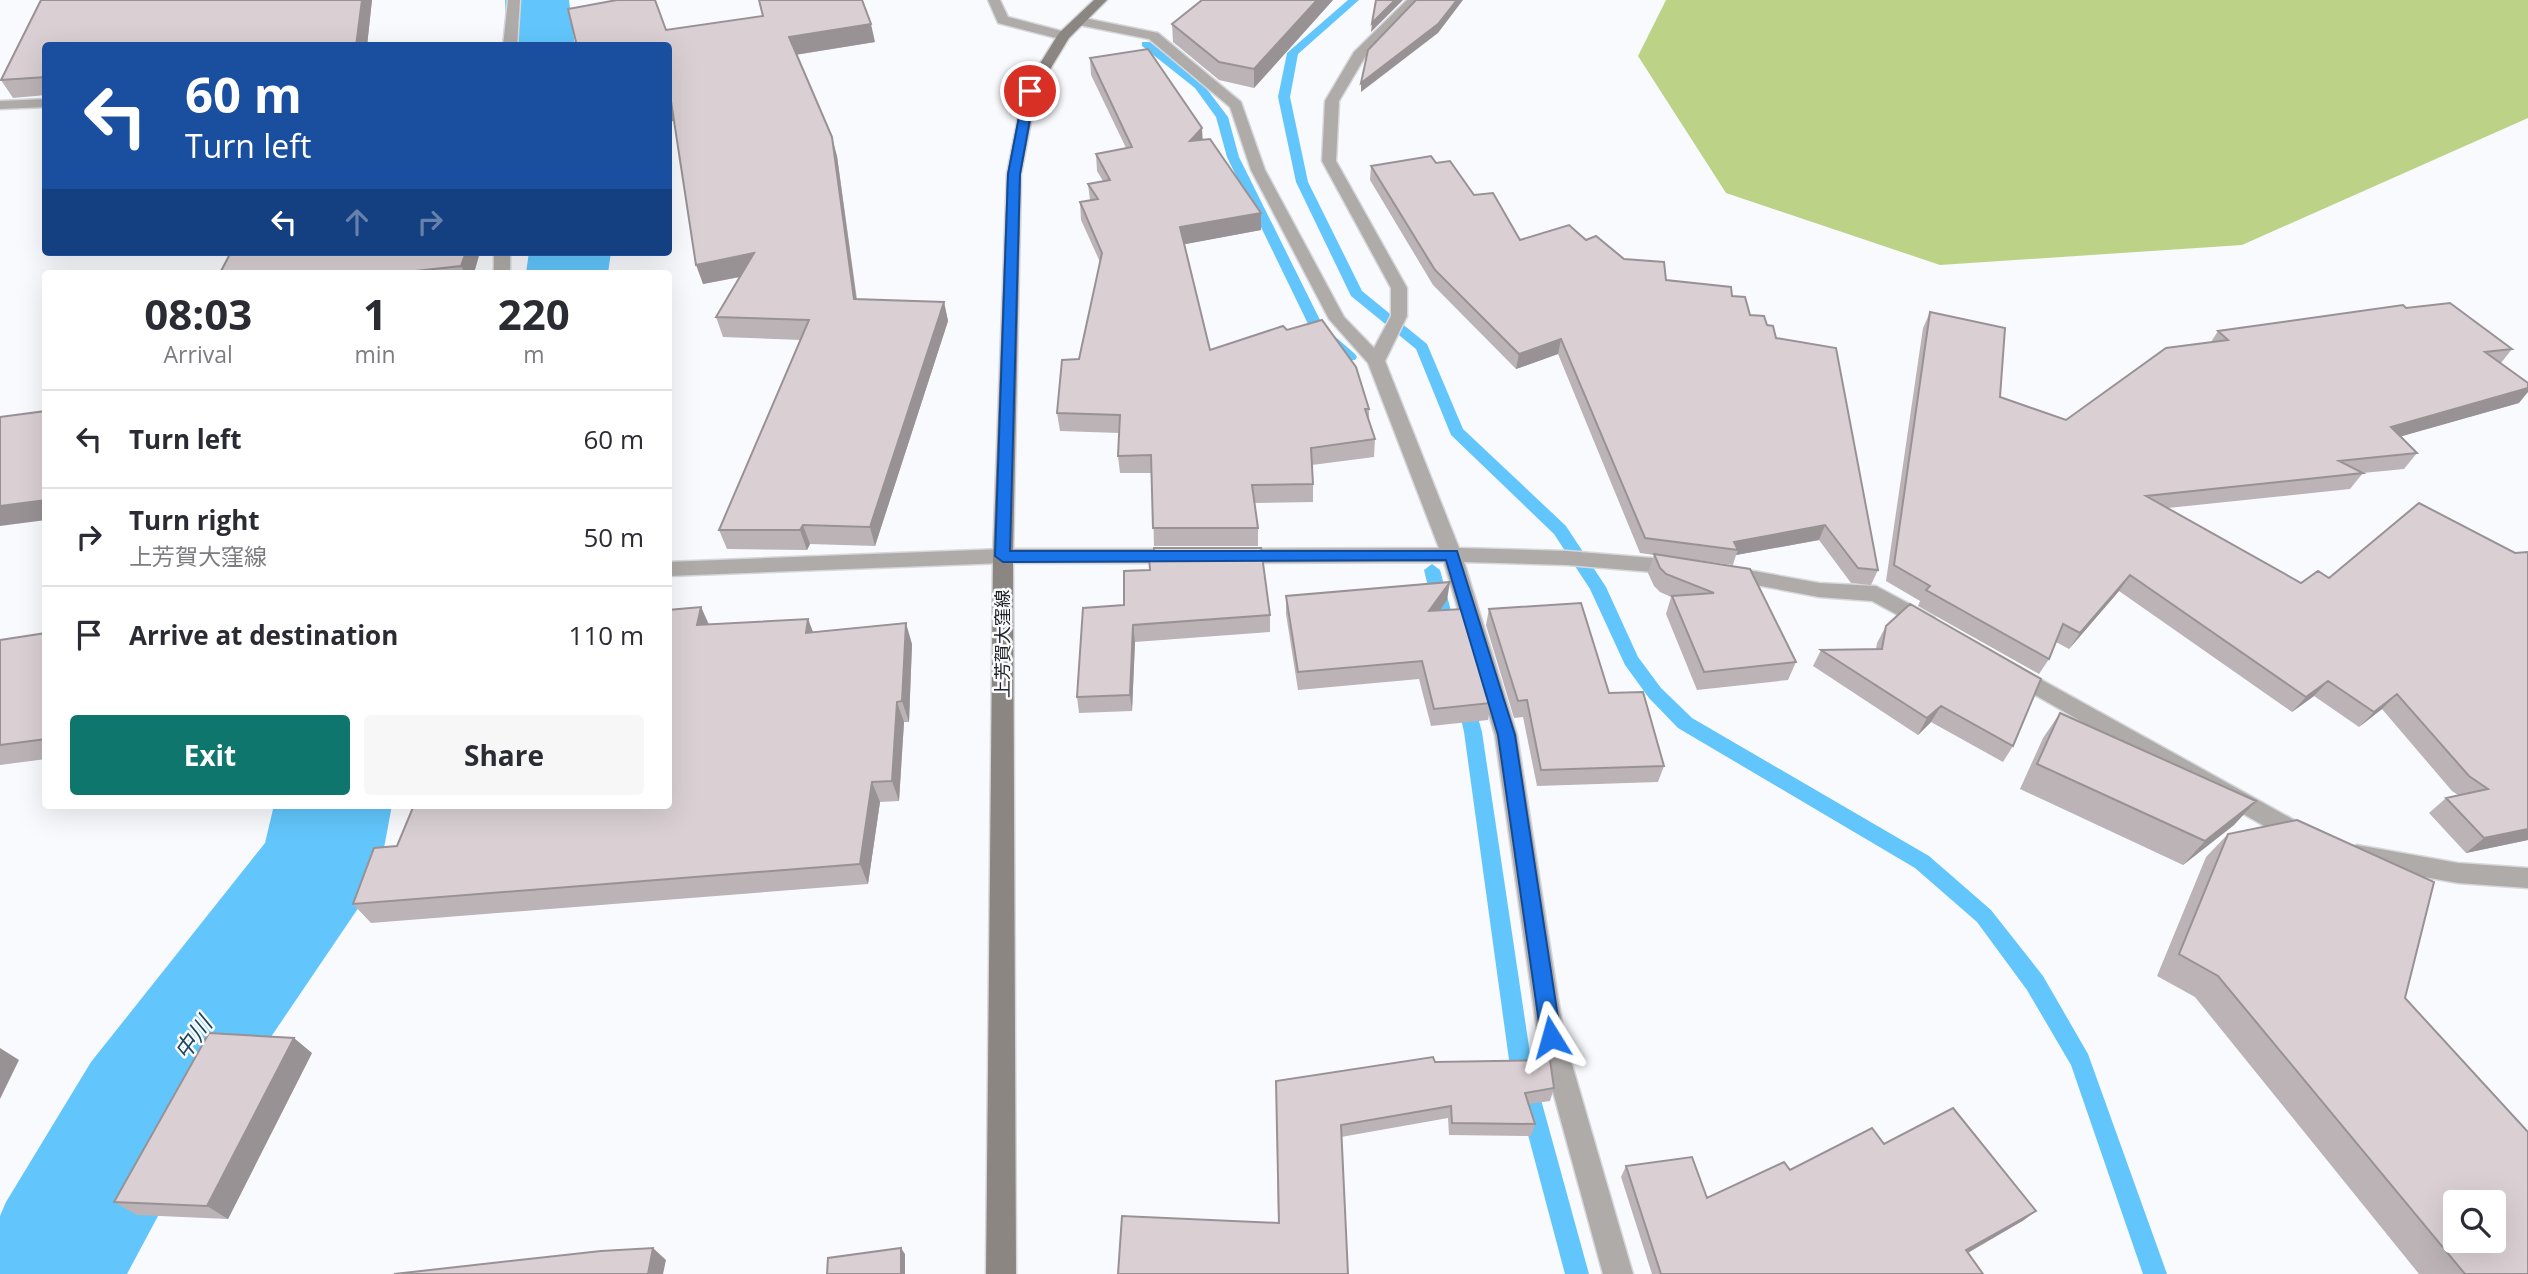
<!DOCTYPE html>
<html lang="en">
<head>
<meta charset="utf-8">
<style>
	:root { --surface:#fff; --page:#f7f7f7; --text:#2b2b33; --muted:#7c7c81; --line:#e1e1e2; --accent:#0f766e }
	body { margin:0; font-family:"Open Sans","Noto Sans JP",sans-serif; background:var(--page); color:var(--text); height:100vh; display:flex; flex-direction:column; font-size:26px; white-space:nowrap }
	* { box-sizing:border-box; margin:0 }
	p { font-size:23px; color:var(--muted) }
	.icon { flex:none; width:38px; height:38px; fill:none; stroke:currentColor; stroke-width:2; stroke-linecap:round; stroke-linejoin:round }
	.map { position:relative; flex:1; overflow:hidden }
	.details { position:absolute; left:42px; top:270px; width:630px; height:539px; display:flex; flex-direction:column; background:var(--surface); border-radius:7px; box-shadow:0 7px 28px #0002 }
	.details>* { flex:none }
	.banner { position:absolute; left:42px; top:42px; width:630px; height:214px; border-radius:7px; box-shadow:0 7px 28px #0002; background:#1a4fa0; color:#fff; overflow:hidden }
	.buttons { position:absolute; left:2443px; top:1190px; display:grid; gap:14px }
	.buttons a { display:grid; place-items:center; width:63px; height:63px; border-radius:7px; background:var(--surface); box-shadow:0 7px 28px #0002; font-size:35px }
	.pin { position:absolute; display:grid; place-items:center; width:60px; height:60px; color:#fff; margin:-30px; border:4px solid #fff; border-radius:50%; box-shadow:0 2px 7px #0007 }
	.me { position:absolute; width:77px; margin:-38px; rotate:352deg; stroke-linejoin:round; filter:drop-shadow(0 0 5px #0008) }
	.turn { display:flex; align-items:center; gap:24px; height:147px; padding:0 28px; font-size:32px }
	.turn .icon { width:91px; height:91px; stroke-width:2.5 }
	.turn b { display:block; font-size:49px; line-height:60px }
	.lanes { display:flex; align-items:center; height:66px; padding:0 28px; background:#0003; justify-content:center; gap:35px; direction:ltr }
	.lanes .off { opacity:.35 }
	.eta { display:flex; justify-content:space-evenly; align-items:center; height:119px; text-align:center }
	.eta b { font-size:42px; font-weight:700; line-height:49px }
	.button { display:flex; gap:14px; margin-top:auto; padding:14px 28px }
	.button a { flex:1; height:80px; border-radius:7px; background:var(--accent); color:#fff; font-size:28px; font-weight:700; line-height:80px; text-align:center }
	.button a+a { background:var(--page); color:var(--text) }
	ul { padding:0; list-style:none }
	li { display:flex; align-items:center; gap:21px; height:98px; padding:0 28px; border-top:2px solid var(--line) }
	li div { flex:1 }
	li b { display:block; font-size:26px }
	li em { font-style:normal }
	.map>svg:first-child { display:block }
</style>
</head>
<body>
<div class="map">
<svg width="2528" height="1274" viewBox="0 0 2528 1274">
	<rect width="100%" height="100%" fill="#f9fafe"/>
	<path fill="#bcd286" d="M1666,0h862v118l-286,127 -302,20 -214,-72 -88,-137z"/>
	<g fill="none" stroke-linecap="round" stroke-linejoin="round">
		<path fill="#62c6fc" fill-rule="evenodd" d="M1348,0h11l-61,54 -8,43 18,85 54,109 65,53 36,85 103,97 40,61 32,70 23,31 31,30 237,138 62,54 52,66 45,78 79,220h-24l-72,-209 -44,-75 -50,-68 -62,-54 -237,-140 -29,-30 -24,-33 -35,-76 -36,-55 -103,-99 -35,-86 -65,-53 -55,-114 -18,-85 9,-44z
			M1142,42h8l53,42 25,33 11,40 84,169 32,28 2,3 -2,3h-10l-35,-32 -83,-171 -11,-40 -21,-29 -53,-42z
			M1432,564l8,6 17,63 -3,5h-12l-3,-5 -15,-63z
			M1466,694l6,2 10,36 50,335 57,207h-24l-55,-207 -46,-335 -7,-31 3,-5z"/>
		<path fill="#62c6fc" fill-rule="evenodd" d="M505,0h64l6,46h-68z
			M529,252h82l-3,21h-82z
			M274,805h118l-11,59 -18,37 -174,257 -62,116h-127v-58l6,-14 85,-140 174,-219z"/>
		<g stroke="#d6d7db" stroke-width="3">
			<path id="minor" d="M508,0h12l-3,46h-14z
				M988,0h12l8,17 61,16 2,3 -7,4 -66,-17z
				M1407,0h13l-55,57 -26,44 -3,60 71,127v28l-22,45 74,187 108,3 110,9 7,2 3,5 -3,5 -7,2 -110,-9 -103,-3 53,173 47,302 69,237h-30l-65,-237 -43,-302 -51,-173 -210,1 -7,-2 -3,-5 3,-5 7,-2 205,-1 -71,-185 -39,-44 -78,-149 -21,-63 -81,-68 -70,-14 -7,-4 7,-4 79,16 83,69 24,68 79,147 30,31 17,-32v-28l-69,-127 3,-60 29,-49z
				M46,99v8l-46,2v-8z
				M494,252h16v21h-16z
				M1003,549h178l7,2 3,5 -3,5 -7,2h-178l-335,13v-14z
				M1726,566l93,17 57,3 58,31 3,6 -3,6 -7,2 -55,-30 -53,-4 -100,-19 -3,-5 3,-5z
				M2015,665l297,165 4,7 -4,7 -8,3 -8,-3 -289,-165 -3,-6 3,-6z
				M2357,845l101,18 70,5v20l-70,-5 -101,-18 -8,-3 -4,-7 4,-7z"/>
		</g>
		<g stroke="#d6d7db" stroke-width="3">
			<path id="secondary" d="M1094,0h13l-38,38 -32,53 -16,83 -8,382 3,718h-30l7,-718 14,-382 16,-83 36,-58z"/>
		</g>
		<use href="#minor" fill="#afaba9" fill-rule="evenodd"/>
		<use href="#secondary" fill="#8b8681" fill-rule="evenodd"/>
	</g>
	<path fill="#bbb3b6" d="M41,0h331l-5,46h-321v49l-33,3 -12,-18z
		M1333,0l-79,88 -35,-8 -46,-38 -1,-18z
		M666,30l209,12 -79,13 41,101 20,143 87,3 4,19 -73,225 -65,-2 -3,6 -80,-1 -8,-19 82,-190 -78,-3 -7,-20 24,-40 -37,7 -29,-163 -6,1v-76z
		M1090,58l113,81 58,91 -77,14 26,106 159,59v11l6,19 -1,18 -62,8 1,19v18l-58,1 3,25v18h-104l-2,-73h-32l-2,-17 1,-23 -59,-2 -3,-18 22,-54 21,-97 -19,-42 -1,-18 10,-2 -2,-16 15,-3 -6,-10 -1,-17 30,-6 -35,-73z
		M1436,163l38,32 46,45h66l80,40 66,16 18,19 17,10 9,13 102,232 -7,15 -20,-2 -32,-43 -83,15 -3,10 -59,-8 122,105 -8,18 -91,10 -31,-76 5,-17 -11,-5 -6,-6 -6,-13 6,-18 -14,-2 -82,-199 -42,15 -83,-84 -63,-105 1,-14z
		M231,252h249l-6,21h-254z
		M2406,308l106,41 -11,14 18,40 -118,33 16,17 -13,16 -41,4 -13,16 -182,19 133,75 17,-12 210,269 -62,13 -37,-40 17,-15 12,-3 -6,-4 -70,-82 -23,18 -45,-31 -22,16 -173,-121 -50,58 -13,-7 -7,17 -10,15 -121,-68 2,-5 -34,-20 37,-253 7,-16 70,85 66,23 145,-78 7,-11z
		M1286,596l161,4 -7,10 51,93 -3,17 -57,6 -12,-47 -121,11 -12,-76z
		M701,607l8,17 99,-5 5,13 99,12 -3,78h-5l-5,79 -19,1 -12,82 -497,39 -18,-19 44,-58 271,-41z
		M1083,608l187,7v17l-135,10 -3,69 -53,2 -2,-16z
		M1489,609l120,84 55,73 -6,16 -121,4 -14,-69 -9,1 -28,-93z
		M1886,626l127,120 -10,16 -72,-40 -13,13 -105,-69 8,-16 55,-1 1,-6z
		M46,633v126l-46,6v-125z
		M2060,713l196,88 -22,24 -51,40 -163,-76 23,-51z
		M2228,834l177,164 123,276h-109l-224,-277 -38,-21 49,-119z
		M312,1053l-84,166 -91,-4 -23,-13z
		M1435,1062l119,26 -4,13 -21,3 6,20 -4,12 -82,-1 -1,-17 -107,19 -63,86 -2,-129z
		M1884,1144l140,76 -56,33 15,21h-331l-31,-97 5,-11 81,32z"/>
	<path fill="#999294" d="M362,0h10l-5,46h-11z
		M1317,0h16l-79,88v-19z
		M1395,0h8l-32,32 1,-9z
		M1457,0h6l-25,33 -77,59v-9z
		M871,24l4,18 -82,13 -4,-18z
		M671,101l7,19 -10,2v-20z
		M1202,128l1,17 -13,-4z
		M832,137l5,19 22,163 -5,-20z
		M1261,213v17l-80,15 -1,-18z
		M466,252h14l-6,21h-9l-4,-7z
		M754,253l6,20 -57,11 -7,-19z
		M944,302l4,19 -73,225 -5,-19z
		M1561,339l-3,15 -42,15 3,-15z
		M2528,388v4l-9,11 -141,40 13,-16z
		M46,500v20l-46,6v-20z
		M803,525l7,19 -3,6 -7,-20z
		M1825,525l-6,15 -83,15 2,-5 -4,-8z
		M2130,575l-11,16 -50,58 11,-16z
		M1450,582l-3,18 -20,29 2,-18z
		M701,607l9,21 -13,-3z
		M808,619l8,21 -10,-7z
		M906,623l6,21 -3,78 -7,-21z
		M1133,625l2,17 -3,69 -2,-16z
		M2328,681l-14,15 -22,16 14,-15z
		M2397,694l-15,15 -23,18 15,-15z
		M897,702l7,20 -5,79 -7,-20z
		M1941,706l-10,16 -13,13 9,-17z
		M872,782l8,20 -12,82 -8,-20z
		M2256,801l-22,24 -51,40 22,-24z
		M2528,829v11l-62,13 18,-15z
		M294,1038l18,15 -84,166 -21,-13z
		M0,1048l19,12 -19,39z
		M2036,1211l-12,9 -69,40 11,-10z
		M653,1248l13,12 -3,14h-15z
		M901,1248l4,6v20h-4z"/>
	<path fill="#dad0d4" stroke="#999294" stroke-width="2" fill-rule="evenodd" d="M41,0h321l-6,46h-310v31l-45,3z
		M617,0h38l11,30 97,-14 -4,-16h103l9,24 -82,13 43,100 22,162 90,3 -74,225 -67,-2 -3,5h-81l90,-210 -93,-3 38,-64 -58,12 -25,-164 -3,1v-56h-91l-9,-37z
		M1202,0h115l-63,69 -35,-7 -47,-38z
		M1376,0h19l-23,23z
		M1416,0h41l-19,24 -77,59 7,-33z
		M1148,49l54,79 -12,13 20,-2 51,74 -81,14 30,123 73,-24 4,4 35,-10 34,47 13,42h-4l10,30 -64,9 2,36 -61,1 6,43h-105l-2,-73 -33,1 2,-41 -63,-2 5,-53 17,-1 23,-106 -22,-51 18,-3 -10,-15 22,-4 -14,-26 36,-7 -42,-89z
		M1431,156l5,7 14,-2 24,34 19,-2 27,47 49,-15 17,15 10,-4 28,23 40,3 2,18 65,7 1,9 13,1 5,18 14,1 3,9 6,1 3,12 60,10 42,222 -20,-2 -33,-43 -91,17 4,8 -93,-12 -84,-199 -42,15 -84,-84 -64,-104z
		M231,252h235l-5,14 -64,7h-177z
		M2450,303l62,46 -27,3 43,31v5l-137,39 26,26 -78,8 24,12 -217,23 155,87 17,-12 11,7 90,-75 96,50 13,-1v277l-44,9 -38,-40 42,-9 -19,-13 -72,-82 -23,18 -46,-31 -22,16 -176,-122 -50,58 -17,-9 -14,35 -123,-69 4,-4 -36,-21 36,-253 75,16 -5,69 66,23 100,-72 62,-8 -10,-9 185,-26 3,3z
		M46,411v89l-46,6v-89z
		M1154,548h107l9,67 -137,10 -3,70 -53,2 6,-89 41,-3v-34l26,-1 -1,-13h5z
		M1654,554l96,15 46,93 -92,10 -32,-76 42,-3 -48,-19 -6,-6z
		M1450,582l-21,29 34,-2 28,94 -57,6 -12,-48 -124,11 -12,-76z
		M1581,603l28,90 34,-1 21,74 -123,4 -14,-70 -9,1 -29,-92z
		M1910,604l131,75 -28,67 -72,-40 -14,12 -106,-68 61,-1 4,-23z
		M701,607l-4,18 111,-6 -2,14 100,-10 -4,78 -5,1 -5,79 -20,1 -12,82 -507,40 21,-56 23,-2 17,-41h254v-195z
		M46,633v106l-46,6v-105z
		M2060,713l196,88 -51,40 -168,-77z
		M2297,820l137,62 -29,116 123,134v142h-63l-247,-298 -39,-22 49,-120zM2455,1202h39v39h-39z
		M209,1033l85,5 -87,168 -93,-4z
		M1433,1057l2,5 115,-2 4,28 -29,5 10,31 -83,-1 -1,-17 -110,19 7,149h-230l4,-58 157,7 -3,-142z
		M1953,1108l83,103 -70,39 17,24h-322l-35,-108 66,-9 15,41 77,-36 6,8 82,-42 12,16z
		M653,1248l-5,26h-254l207,-23z
		M901,1248v26h-74l1,-16z"/>
	<path fill="#1a73e8" stroke="#114b97" stroke-width="2" d="M1030,88l5,3 -15,83 -10,377h447l58,184 46,302 -3,6 -7,3 -7,-3 -3,-6 -43,-302 -52,-175 -443,2 -8,-6 13,-382 16,-83z"/>
	<g text-anchor="middle" stroke-width="5" stroke-linejoin="round" paint-order="stroke">
		<g font-size="18" fill="#212226" stroke="#f9fafe">
			<text transform="translate(1003 644) rotate(-90)" y="6">上芳賀大窪線</text>
		</g>
		<g font-size="23" font-style="italic" fill="#1c475d" stroke="#f9fafe">
			<text transform="translate(193 1038) rotate(-54)" y="8">中川</text>
		</g>
	</g>
</svg>
<div class="buttons">
<a><svg class="icon" aria-label="search" viewBox="0 0 24 24"><circle cx="10" cy="10" r="6"/><path d="M15 15l6 6"/></svg></a>
</div>
<div class="pin" style="left:1030px;top:91px;background:#d93025"><svg class="icon" aria-label="arrive" viewBox="0 0 24 24"><path d="M6 21V4h12l-3 4 3 4H6"/></svg></div>
<svg class="me" style="left:1551px;top:1037px" viewBox="-20 -20 40 40"><path d="M0-17L14 15 0 8-14 15z" fill="#1a73e8" stroke="#fff" stroke-width="4"/></svg>
<div class="banner">
<div class="turn"><svg class="icon" aria-label="left" viewBox="0 0 24 24"><path d="M17 20v-9H6M10 6l-5 5 5 5"/></svg><div><b>60 m</b>Turn left</div></div>
<div class="lanes"><svg class="icon" aria-label="left" viewBox="0 0 24 24"><path d="M17 20v-9H6M10 6l-5 5 5 5"/></svg><svg class="icon off" aria-label="ahead" viewBox="0 0 24 24"><path d="M12 20V5M6 11l6-6 6 6"/></svg><svg class="icon off" aria-label="right" viewBox="0 0 24 24"><path d="M7 20v-9h11M14 6l5 5-5 5"/></svg></div>
</div>
<section class="details">
<div class="eta">
<div><b>08:03</b><p>Arrival</p></div>
<div><b>1</b><p>min</p></div>
<div><b>220</b><p>m</p></div>
</div>
<ul>
<li><svg class="icon" aria-label="left" viewBox="0 0 24 24"><path d="M17 20v-9H6M10 6l-5 5 5 5"/></svg><div><b>Turn left</b></div><em>60 m</em></li>
<li><svg class="icon" aria-label="right" viewBox="0 0 24 24"><path d="M7 20v-9h11M14 6l5 5-5 5"/></svg><div><b>Turn right</b><p>上芳賀大窪線</p></div><em>50 m</em></li>
<li><svg class="icon" aria-label="arrive" viewBox="0 0 24 24"><path d="M6 21V4h12l-3 4 3 4H6"/></svg><div><b>Arrive at destination</b></div><em>110 m</em></li>
</ul>
<div class="button"><a>Exit</a><a>Share</a></div>
</section>
</div>
</body>
</html>
